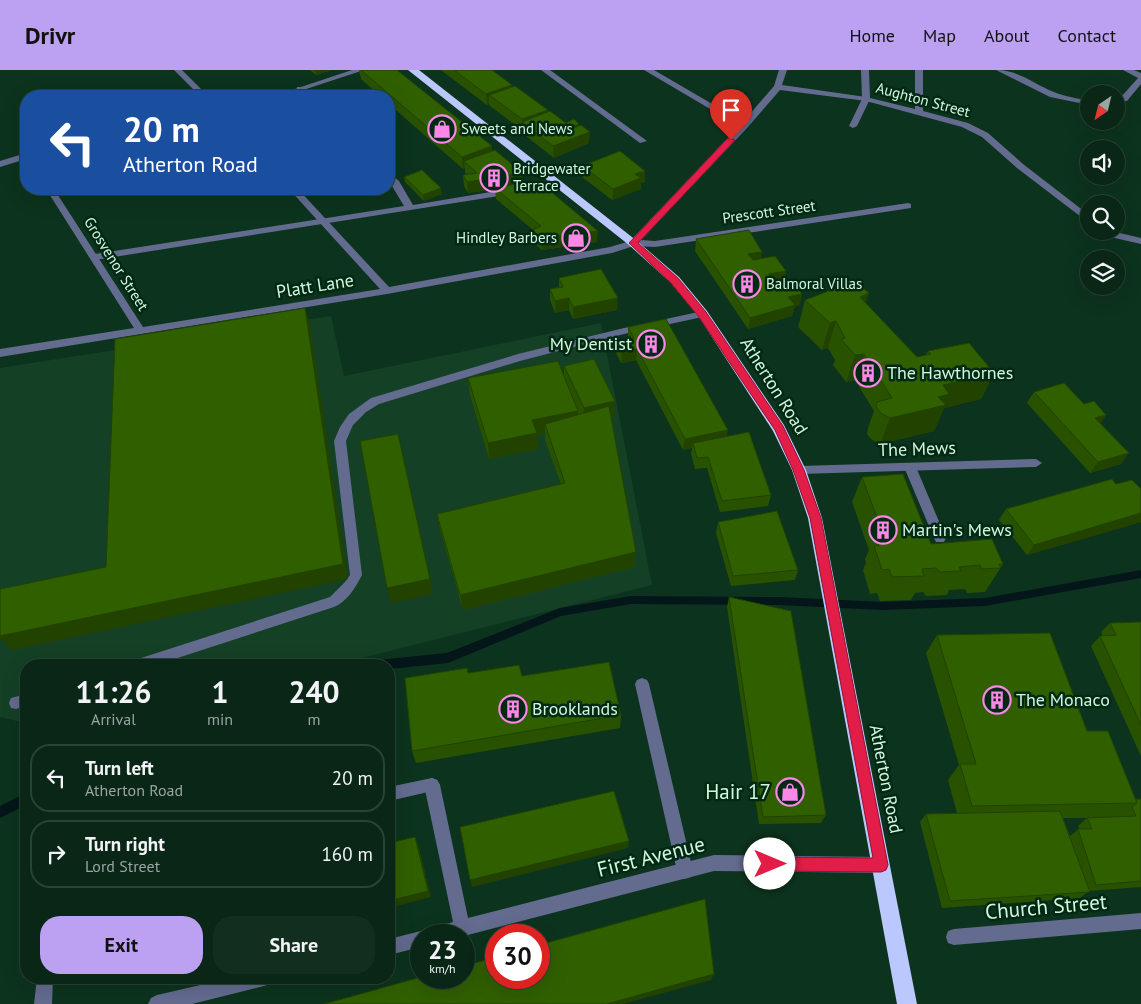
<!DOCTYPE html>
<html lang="en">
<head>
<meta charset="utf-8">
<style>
	:root { --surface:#092616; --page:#122e1f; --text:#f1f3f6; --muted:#99a5a1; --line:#294335; --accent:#bca0f2 }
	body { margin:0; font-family:"PT Sans",sans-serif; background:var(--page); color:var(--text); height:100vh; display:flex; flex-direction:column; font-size:19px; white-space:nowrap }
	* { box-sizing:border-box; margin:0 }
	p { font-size:16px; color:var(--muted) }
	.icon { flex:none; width:28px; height:28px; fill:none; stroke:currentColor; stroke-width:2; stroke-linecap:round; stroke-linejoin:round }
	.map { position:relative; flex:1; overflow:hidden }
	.sheet { position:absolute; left:20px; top:589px; width:375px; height:325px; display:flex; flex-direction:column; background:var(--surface); border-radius:20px; box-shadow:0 5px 20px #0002,0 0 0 1px var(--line) }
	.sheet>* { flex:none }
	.banner { position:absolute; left:20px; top:20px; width:375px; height:105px; border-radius:20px; box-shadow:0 5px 20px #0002,0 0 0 1px var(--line); background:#1a4fa0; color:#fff; overflow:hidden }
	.needle { width:32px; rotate:215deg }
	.buttons { position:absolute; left:1080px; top:15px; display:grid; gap:10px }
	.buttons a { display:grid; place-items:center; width:45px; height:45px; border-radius:50%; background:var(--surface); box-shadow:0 5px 20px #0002,0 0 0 1px var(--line); font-size:25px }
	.speed { position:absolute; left:410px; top:854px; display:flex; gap:10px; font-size:25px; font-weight:700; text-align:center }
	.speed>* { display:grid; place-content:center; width:65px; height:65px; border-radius:50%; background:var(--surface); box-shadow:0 5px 20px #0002,0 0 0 1px var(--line); line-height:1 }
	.speed small { font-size:12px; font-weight:400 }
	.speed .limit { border:8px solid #d22; background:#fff; color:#111 }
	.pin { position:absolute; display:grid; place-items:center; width:42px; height:42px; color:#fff; margin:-51px -21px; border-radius:50% 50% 50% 0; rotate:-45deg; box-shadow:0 0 5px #0007 }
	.pin .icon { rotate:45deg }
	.me { position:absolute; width:55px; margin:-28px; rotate:90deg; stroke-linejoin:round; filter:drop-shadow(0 0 4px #0008) }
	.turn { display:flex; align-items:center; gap:18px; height:105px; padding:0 20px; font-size:22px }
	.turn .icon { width:65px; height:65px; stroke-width:2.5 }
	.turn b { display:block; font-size:35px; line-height:42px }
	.eta { display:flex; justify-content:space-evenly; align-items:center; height:85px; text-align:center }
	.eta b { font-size:30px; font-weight:600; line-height:35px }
	.primary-button { display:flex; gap:10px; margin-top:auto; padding:10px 20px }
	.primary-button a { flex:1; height:58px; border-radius:20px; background:var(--accent); color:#111; font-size:20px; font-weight:600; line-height:58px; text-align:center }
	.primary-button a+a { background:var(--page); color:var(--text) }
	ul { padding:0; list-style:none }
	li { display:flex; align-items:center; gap:15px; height:68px; margin:0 10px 8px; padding:0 10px; border:2px solid var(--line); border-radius:20px }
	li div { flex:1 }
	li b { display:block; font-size:19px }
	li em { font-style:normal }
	header { display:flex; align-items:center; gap:30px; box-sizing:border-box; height:70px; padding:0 25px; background:var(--accent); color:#111 }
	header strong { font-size:24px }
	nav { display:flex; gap:28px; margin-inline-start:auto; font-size:18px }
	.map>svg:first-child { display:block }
</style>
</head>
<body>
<header>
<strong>Drivr</strong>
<nav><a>Home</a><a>Map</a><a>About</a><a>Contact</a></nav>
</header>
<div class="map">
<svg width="1141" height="934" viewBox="0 0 1141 934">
	<rect width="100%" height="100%" fill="#0c331d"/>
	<path fill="#144026" d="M331,246l13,60 257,-53 51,262 -318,80h-308v58l-26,-6v-349z"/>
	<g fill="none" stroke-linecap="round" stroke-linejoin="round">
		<path fill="#04161a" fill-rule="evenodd" d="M1141,500v8l-156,28 -102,4 -104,-5 -148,-1 -70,12 -113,47 -59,6v-4h-17l2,-3 4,-2 69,-7 113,-45 71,-12 148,1 104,5 102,-4z
			M26,723v12l-26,13v-12z"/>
		<path fill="#636b8f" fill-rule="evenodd" d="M541,0h9l97,71 -7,2z
			M861,0h8l1,29 -13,27 -4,2 -4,-2 13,-27z
			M297,17h6l9,9h-8l-7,-5z
			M389,103l10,8 14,24 143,-24 4,3 -4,3 -461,73 -5,-3 5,-3 309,-48 -15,-25z
			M703,241l5,3 -1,2 -83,18 -104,27 -141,43 -13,8 -13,13 -7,16 16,134c-6,12 -15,27 -28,32l-178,58h-25l2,-4 5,-2 192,-62 15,-15 5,-7 -16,-134 6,-14 9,-13 22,-16 147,-44 106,-26z
			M910,393l6,4 30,71 -2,4h-8l-2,-4 -30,-71z
			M642,608l5,2 2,4 44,187 -2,6 -6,2 -6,-2 -2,-6 -42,-187 2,-4z
			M26,624v12l-10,3 -5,-1 -2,-5 2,-5z
			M432,708l5,2 3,5 -3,5 -48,11v-14z"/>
		<path fill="#636b8f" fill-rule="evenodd" d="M174,0h8l26,26h-8z
			M352,0h12l-79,26h-11z
			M644,0h10l89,52 31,-36 5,-16h8l-5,15 84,12 49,12v-39h8v41l45,12 20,10 35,31 66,51v8l-72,-55 -35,-31 -20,-10 -96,-26 -86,-11 -33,38 -106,112 14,1 253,-38 3,1v4l-256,39 -21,-1 -22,7 -225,41 -387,63v-8l134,-21 -88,-139h8l89,138 237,-38 -91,-100h9l91,98 221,-40 20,-6 109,-115z
			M996,0c23,0 38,14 58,22 11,5 24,6 35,9v4l-39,-8z
			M1123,0h11l7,3v11l-14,17 -11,1v-4l5,-1 17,-19z
			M26,83v6l-26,8v-6z
			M1100,161h11l30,7v6l-35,-8z
			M1036,389l6,4 -6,4 -237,7 -6,-4 6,-4z
			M432,708l5,2 3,5 28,133 246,-63 167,2 6,2 2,6 -2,6 -6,2 -167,-2 -250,65 -36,-1 2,-6 23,-7 -29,-137 3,-5z
			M1141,843v16l-187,16 -6,-2 -2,-6 2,-6 6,-2z
			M421,861l7,4h-7v12l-32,8v-16z
			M37,908h16l-1,26h-18z
			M231,908h41l-2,6 -6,2 -72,18h-44l3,-6 6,-3z"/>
		<path fill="#bbc8fd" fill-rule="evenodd" d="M408,0h11l218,171 42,36 28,34 77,114 22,45 16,48 95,486h-20l-89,-486 -16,-48 -19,-39 -74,-114 -28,-34 -42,-38z"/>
	</g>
	<path fill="#295200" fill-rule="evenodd" d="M310,0h21l-15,5z
		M359,0h38l95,81 30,22 1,10 74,59 -55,8 -10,-9 1,-11 -37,-31 -1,-10 -27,4 -4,-7 -1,-11 4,-1 -2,-1v-5l-2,1 -74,-65v-8h-9l-19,-17z
		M441,0h51l20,15v2l36,23v2l18,11 13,1v2l10,17 -35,15 -32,-25v-3l-32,-24 -1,-2 -2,1z
		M582,96l63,5v11l-4,1v6l-29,11 -30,-23z
		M404,107l38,17 -18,7 -19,-19z
		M696,169l65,19 25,13 -2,11 16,23 -5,1 -3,10 -44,13 -53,-78z
		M559,208l58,32 -44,9 -4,-9 -14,3 -5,-13v-11l9,-2z
		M848,218l21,5 -4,10 52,54 9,-2 2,-4 66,22 -13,26 -37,9 -10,23 -54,13 -8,-4 -5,-6 1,-6 6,-17 -19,-31 -9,2 -13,-17 2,-5 -7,-12 -6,2 -24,-23 7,-27z
		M628,257l99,109 44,59 -3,11 -48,6 -13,-44 -12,1 -4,-15 1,-6 -9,2 -47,-90 -15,3 -5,-10v-11l12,-3z
		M564,296l50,51h-3l25,135 -2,15 -171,43 -23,-81 -3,-15 124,-30 -16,-44v-7l-8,2 1,14 -49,10 -19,-64 -2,-17 96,-2z
		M1034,322l50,12 22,11 -6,8 21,41 -31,9 -63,-70z
		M862,407l69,67 72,20 -18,28 -18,1 -2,-4 -16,1 -2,5 -21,1 -3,-4 -8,1 -4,7 -31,1 -3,-8 -7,1 -7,-24 3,-7 -1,-4 4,-9 -17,-48z
		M1116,414l25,5v33l-114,33 -28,-35 7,-11z
		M718,452l80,48 -3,10 -64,6 -15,-53z
		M729,527l97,218 -5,8 -62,1 -32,-217z
		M1141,552v134l-50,-110 9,-10h3l-2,-4 9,-9z
		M937,565l150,96 49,68h5v88l-52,4 -9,7 -138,10 -22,-86 6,-8 31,-1 -9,-33 11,-15 -33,-112zM1063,748h34h-10l-9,8 1,3 -9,7z
		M468,603l54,3 99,39 -1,13 -204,35 -4,-12z"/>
	<path fill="#224200" d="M315,0h16l-15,5z
		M512,15l1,11 -24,-1v9l-2,1 -1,-11z
		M548,40v11l-26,1v-3z
		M579,54v11l-7,-8z
		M590,62l-1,11 -35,15 -1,-12z
		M492,76v11l-28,4 1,7 -2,1 -1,-12z
		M645,101v11l-4,1v6l-29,11 1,-11 22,-15z
		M522,103l1,11 -55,9 -1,-11z
		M441,118l1,6 -18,7 -1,-6z
		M598,161l-1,11 -55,8v-12z
		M762,182l-2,11 -14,3 2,-12z
		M786,201l-3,12 -16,3 2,-12z
		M869,223l-9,27v-23z
		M802,224l-2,11 -5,1 -3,10 -44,13 2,-11 38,-21z
		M569,228v12l-14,3v-12z
		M618,228l-1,12 -44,9v-12z
		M305,238l5,16 38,255 -336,71 -10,-10h-2v-16l343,-60z
		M836,251l-8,27 -6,2 8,-27z
		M637,279l-1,11 -15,3 1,-11z
		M864,284l-9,26 -9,2 9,-27z
		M994,303l-13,26 -37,9 -10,23 -54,13 10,-26 53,-33z
		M615,331l-1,16 -31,7 1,-16z
		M578,341v16l-33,-3v9l-8,2 1,14 -49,10 -1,-16 44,-23z
		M1106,345l-7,11 -4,-8z
		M728,360l-2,11 -33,2 -1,5 -9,2 2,-11z
		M1129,383l-8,11 -31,9 8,-11z
		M1141,443v9l-114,33 7,-10z
		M636,482l-2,15 -171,43 -3,-15z
		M430,509l3,15 -42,9 -4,-15z
		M415,767l3,7 13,53 -42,11v-7z
		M629,771l-1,7 -156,39 -2,-7z
		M714,904l-3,6 -88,24h-16z
		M82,908h31l-28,6 -10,-5z"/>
	<path fill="#305f00" stroke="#224200" d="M361,0h36l95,76 -30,11z
		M454,0h38l20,15 -26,9z
		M515,16l33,24 -26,9 -33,-24z
		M550,41l16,12 8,-4 5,5 -7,3 2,1 7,-3 9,7 -37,14 -31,-24z
		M495,80l27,23 -55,9 -4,-7 14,-2 -13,-12z
		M620,81l25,20 -10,3 6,4 -28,11 -31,-23z
		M422,100l19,18 -18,7 -19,-18z
		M537,110l61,51 -56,7 -10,-8 9,-4 -46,-38z
		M749,160l13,22 -14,2 5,6 22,-4 11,15 -17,3 7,9 16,-3 10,14 -14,3 7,8 -45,13 -54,-79z
		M601,199l17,29 -45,9 -4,-9 -14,3 -5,-12 13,-2 -4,-9z
		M858,214l11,9 -9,4 57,60 14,-3 -3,-3 41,-8 25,30 -51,12 6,9 -11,3 8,8 -56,13 -8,-4 -6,-7 1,-5 15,-4 -28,-44 -9,1 -14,-16 4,-1 -9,-17 -6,2 -25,-23 39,-15 4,3z
		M305,238l38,256 -343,72v-47l106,-22 9,-228z
		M666,249l62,111 -43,9 -48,-90 -15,3 -6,-10 18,-4 -6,-11z
		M594,289l21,42 -31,7 -20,-42z
		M558,291l20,50 -46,9 5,13 -49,10 -20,-65z
		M1064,313l20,21 10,-3 12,14 -11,3 34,35 -31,9 -64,-70z
		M609,336l27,146 -176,43 -23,-81 128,-31 -20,-59z
		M749,362l22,63 -49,6 -14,-44 -11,1 -4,-15z
		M398,364l32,145 -43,9 -27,-147z
		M903,404l28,70 61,-5 11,25h-4l2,4 -20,1 -1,-4 -21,2 2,4 -21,1 -4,-4 -14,1 2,7 -32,1 -3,-8 -7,1 -8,-24h5l-4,-12h8l-21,-57z
		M1112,409l4,5 16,-4 9,9v24l-107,32 -28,-36z
		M777,441l21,59 -65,6 -15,-54z
		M729,527l62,14 35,204 -63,2z
		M1141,552v103l-41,-89 16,-1 -6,-12z
		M1050,563l37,98h21l29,72 -165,3 -12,-42h16l-39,-129z
		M609,592l12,53 -209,36 -7,-73 62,-10 1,5 51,-8 3,11z
		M614,721l15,50 -159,39 -10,-53z
		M1136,729h5v82l-45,4 -18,-56h14l-5,-11 49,-2 -4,-9 5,-4z
		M1060,741l30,81 -140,9 -24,-87z
		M415,767l13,54 -39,10v-58z
		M705,829l9,75 -107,30h-283l97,-27 43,1v-12l32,-9v21h43v-33z"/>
	<path fill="#e11d48" stroke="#92132f" d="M728,68l7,2 -97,103 40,35 28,34 77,114 21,44 17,48 67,347 -2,5 -5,2 -111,-1 -6,-2 -2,-5 2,-5 6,-2 103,1 -63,-340 -17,-48 -18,-40 -76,-113 -28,-34 -42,-40z"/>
	<defs>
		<g id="shop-ring" transform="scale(1.4375)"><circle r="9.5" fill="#012913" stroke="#fb87e6" stroke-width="1.5"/><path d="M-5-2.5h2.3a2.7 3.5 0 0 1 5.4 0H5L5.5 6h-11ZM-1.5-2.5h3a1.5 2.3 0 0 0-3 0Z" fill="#fb87e6"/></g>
		<g id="building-ring" transform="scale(1.4375)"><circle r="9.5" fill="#012913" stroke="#fb87e6" stroke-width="1.5"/><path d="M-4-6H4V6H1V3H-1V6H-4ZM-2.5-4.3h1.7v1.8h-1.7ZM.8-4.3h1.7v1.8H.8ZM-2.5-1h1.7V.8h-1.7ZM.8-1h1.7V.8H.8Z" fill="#fb87e6"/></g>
	</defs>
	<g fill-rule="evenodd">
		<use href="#shop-ring" x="442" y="59"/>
		<use href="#building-ring" x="494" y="108"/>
		<use href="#shop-ring" x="576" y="168"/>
		<use href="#building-ring" x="747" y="214"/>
		<use href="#building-ring" x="651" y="274"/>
		<use href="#building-ring" x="868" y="303"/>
		<use href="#building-ring" x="883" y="460"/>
		<use href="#building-ring" x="997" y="630"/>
		<use href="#building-ring" x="513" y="639"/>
		<use href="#shop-ring" x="790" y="722"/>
	</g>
	<g text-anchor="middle" stroke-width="5" stroke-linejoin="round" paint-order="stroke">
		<g font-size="15" fill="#d3f6dd" stroke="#012913">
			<text transform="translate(923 30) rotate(15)" y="5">Aughton Street</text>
			<text transform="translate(769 142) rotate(-8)" y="5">Prescott Street</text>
			<text transform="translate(116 194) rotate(58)" y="5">Grosvenor Street</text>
		</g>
		<g font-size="15" fill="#d3f6dd" stroke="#012913" text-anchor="start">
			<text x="461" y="64">Sweets and News</text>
			<text x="513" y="104">Bridgewater<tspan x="513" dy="17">Terrace</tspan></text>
			<text x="557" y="173" text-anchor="end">Hindley Barbers</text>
			<text x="766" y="219">Balmoral Villas</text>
		</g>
		<g font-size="18" fill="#d3f6dd" stroke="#012913">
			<text transform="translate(315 216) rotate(-9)" y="6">Platt Lane</text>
			<text transform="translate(774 316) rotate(58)" y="6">Atherton Road</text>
			<text transform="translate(917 379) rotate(-2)" y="6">The Mews</text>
			<text transform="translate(886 709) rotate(79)" y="6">Atherton Road</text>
		</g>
		<g font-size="18" fill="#d3f6dd" stroke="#012913" text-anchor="start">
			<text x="632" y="280" text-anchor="end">My Dentist</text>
			<text x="887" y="309">The Hawthornes</text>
			<text x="902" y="466">Martin's Mews</text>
			<text x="1016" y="636">The Monaco</text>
			<text x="532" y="645">Brooklands</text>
		</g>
		<g font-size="21" fill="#d3f6dd" stroke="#012913" text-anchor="end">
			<text x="771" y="729">Hair 17</text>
		</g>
		<g font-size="21" fill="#d3f6dd" stroke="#012913">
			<text transform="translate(651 787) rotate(-14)" y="7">First Avenue</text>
			<text transform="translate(1046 837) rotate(-5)" y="7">Church Street</text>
		</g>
	</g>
</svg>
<div class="buttons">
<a><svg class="needle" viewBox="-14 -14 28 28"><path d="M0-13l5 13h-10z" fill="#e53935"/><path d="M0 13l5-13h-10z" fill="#99a5a1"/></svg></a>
<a><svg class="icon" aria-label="sound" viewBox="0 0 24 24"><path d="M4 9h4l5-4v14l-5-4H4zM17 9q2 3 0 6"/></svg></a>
<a><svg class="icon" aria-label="search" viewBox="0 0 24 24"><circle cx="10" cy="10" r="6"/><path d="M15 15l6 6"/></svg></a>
<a><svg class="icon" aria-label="layers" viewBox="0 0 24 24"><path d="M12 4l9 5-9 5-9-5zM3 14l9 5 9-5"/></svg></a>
</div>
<div class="speed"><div>23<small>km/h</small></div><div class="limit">30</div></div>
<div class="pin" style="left:731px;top:70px;background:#d93025"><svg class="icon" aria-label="arrive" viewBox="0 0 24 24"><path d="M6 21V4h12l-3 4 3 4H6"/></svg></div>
<svg class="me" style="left:770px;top:794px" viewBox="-20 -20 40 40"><circle r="19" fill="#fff"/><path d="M0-13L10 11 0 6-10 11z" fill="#e11d48"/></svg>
<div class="banner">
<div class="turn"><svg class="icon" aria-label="left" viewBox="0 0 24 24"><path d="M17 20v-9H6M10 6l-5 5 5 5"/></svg><div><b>20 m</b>Atherton Road</div></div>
</div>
<section class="sheet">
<div class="eta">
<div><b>11:26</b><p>Arrival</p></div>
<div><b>1</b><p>min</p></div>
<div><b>240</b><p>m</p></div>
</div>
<ul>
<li><svg class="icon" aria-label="left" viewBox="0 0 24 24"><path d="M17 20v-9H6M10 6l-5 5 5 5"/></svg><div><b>Turn left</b><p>Atherton Road</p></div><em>20 m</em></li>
<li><svg class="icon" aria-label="right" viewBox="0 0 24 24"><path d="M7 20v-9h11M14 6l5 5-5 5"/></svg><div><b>Turn right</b><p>Lord Street</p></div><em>160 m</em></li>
</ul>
<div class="primary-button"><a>Exit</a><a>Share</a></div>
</section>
</div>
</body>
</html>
